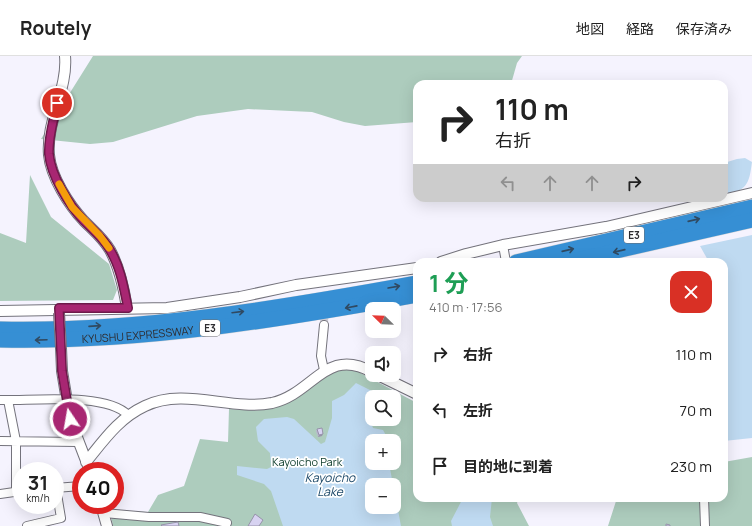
<!DOCTYPE html>
<html lang="ja">
<head>
<meta charset="utf-8">
<style>
	:root { --surface:#fff; --page:#f6f6f6; --text:#222; --muted:#767676; --line:#e0e0e0 }
	body { margin:0; font-family:Manrope,"Noto Sans JP",sans-serif; background:var(--page); color:var(--text); height:100vh; display:flex; flex-direction:column; font-size:15px; white-space:nowrap }
	* { box-sizing:border-box; margin:0 }
	p { font-size:13px; color:var(--muted) }
	.icon { flex:none; width:22px; height:22px; fill:none; stroke:currentColor; stroke-width:2; stroke-linecap:round; stroke-linejoin:round }
	.map { position:relative; flex:1; overflow:hidden }
	.drawer { position:absolute; left:413px; top:202px; width:315px; height:244px; display:flex; flex-direction:column; background:var(--surface); border-radius:12px; box-shadow:0 4px 16px #0002 }
	.drawer>* { flex:none }
	.guide { position:absolute; left:413px; top:24px; width:315px; height:122px; border-radius:12px; box-shadow:0 4px 16px #0002; background:#fff; color:var(--text); overflow:hidden }
	.needle { width:26px; rotate:293deg }
	.controls { position:absolute; left:365px; top:246px; display:grid; gap:8px }
	.controls a { display:grid; place-items:center; width:36px; height:36px; border-radius:8px; background:var(--surface); box-shadow:0 4px 16px #0002; font-size:20px }
	.speed { position:absolute; left:12px; top:406px; display:flex; gap:8px; font-size:20px; font-weight:700; text-align:center }
	.speed>* { display:grid; place-content:center; width:52px; height:52px; border-radius:50%; background:var(--surface); box-shadow:0 4px 16px #0002; line-height:1 }
	.speed small { font-size:10px; font-weight:400 }
	.speed .limit { border:6px solid #d22; background:#fff; color:#111 }
	.pin { position:absolute; display:grid; place-items:center; width:34px; height:34px; color:#fff; margin:-17px; border:2px solid #fff; border-radius:50%; box-shadow:0 1px 4px #0007 }
	.me { position:absolute; width:44px; margin:-22px; rotate:348deg; stroke-linejoin:round; filter:drop-shadow(0 0 3px #0008) }
	.turn { display:flex; align-items:center; gap:14px; height:84px; padding:0 16px; font-size:18px }
	.turn .icon { width:52px; height:52px; stroke-width:2.5 }
	.turn b { display:block; font-size:28px; line-height:34px }
	.lanes { display:flex; align-items:center; height:38px; padding:0 16px; background:#0003; justify-content:center; gap:20px; direction:ltr }
	.lanes .off { opacity:.35 }
	.round { display:grid; place-items:center; flex:none; width:42px; height:42px; border-radius:12px; background:var(--page) }
	.overview { display:flex; align-items:center; justify-content:space-between; height:68px; padding:0 16px }
	h1 { font-size:24px; font-weight:700; line-height:30px; color:#1e9e55 }
	ul { padding:0; list-style:none }
	li { display:flex; align-items:center; gap:12px; height:56px; padding:0 16px }
	li div { flex:1 }
	li b { display:block; font-size:15px }
	li em { font-style:normal }
	header { display:flex; align-items:center; gap:24px; box-sizing:border-box; height:56px; padding:0 20px; background:var(--surface); border-bottom:1px solid var(--line) }
	header strong { font-size:19px }
	nav { display:flex; gap:22px; margin-inline-start:auto; font-size:14px }
	.map>svg:first-child { display:block }
</style>
</head>
<body>
<header>
<strong>Routely</strong>
<nav><a>地図</a><a>経路</a><a>保存済み</a></nav>
</header>
<div class="map">
<svg width="752" height="470" viewBox="0 0 752 470">
	<rect width="100%" height="100%" fill="#f5f3fe"/>
	<path fill="#adccbd" fill-rule="evenodd" d="M93,0h429l-5,7 -6,21h-94v38l-52,4 -21,-4 -32,-10 -64,-3 -51,7 -84,26 -23,2 -49,-5z
		M30,119l21,42 58,47 8,26 -4,10 -113,1v-68l26,10z
		M340,312l13,1 64,34v95h102l-2,5 12,23h-416l-3,-16 38,2 10,-17 26,-9 16,-47 28,3 1,-33c11,0 26,3 37,0 29,-7 50,-27 74,-41zM372,341h22v22h-22zM372,385h22v22h-22zM372,429h22v22h-22z
		M752,401v69h-144l9,-28h107v-36z"/>
	<path fill="#bfdaf1" d="M745,102l7,4c-3,23 -5,28 -28,33v-32l13,-4z
		M752,179v203l-28,3v-179h-15l-9,-16z
		M356,327l24,12 1,2h-9v21l-2,2 3,8 10,2 6,11h-17v22h17l4,22h-21v22h22v-18l7,37h-118l-12,-35 -7,-7 -27,-9v-9l30,3 4,-2 -1,-14 -12,-12 -2,-14 8,-8 23,-2 7,2 27,25 4,-2 7,-24v-17l12,-6z
		M463,442h29l-2,19 3,9h-41l-1,-5z"/>
	<g fill="none" stroke-linecap="round" stroke-linejoin="round">
		<path stroke="#cdcbd5" stroke-width="8" stroke-dasharray="8 4" stroke-linecap="butt" d="M324,269l1,-35"/>
		<g stroke="#74737c" stroke-width="10">
			<path id="minor" d="M503,189l3,17
				M324,314l-3,-14 3,-31
				M0,344c31,1 106,-8 128,15
				M8,344l8,41v50
				M0,385l78,1
				M55,432l26,-2
				M0,438l21,-3
				M704,442l1,28
				M104,457l45,4h51l27,6
				M27,470l34,-8 -5,-30"/>
		</g>
		<g stroke="#74737c" stroke-width="12">
			<path id="tertiary" d="M65,0c3,33 -19,65 -16,99 2,22 20,50 35,66 10,10 19,17 26,29 10,18 14,39 17,58
				M441,206l25,-8 37,-9 103,-18 146,-34
				M0,255l167,-3 73,-11 56,-12 121,-17
				M61,292l1,23 8,48 20,52
				M378,319l39,19
				M86,406c18,-22 33,-44 59,-56 39,-19 86,5 127,-3 41,-9 54,-57 100,-31
				M101,449l6,21"/>
		</g>
		<g stroke="#d5d5d6" stroke-width="16">
			<g id="motorway">
				<path d="M516,206l236,-55"/>
				<path d="M568,206l184,-42"/>
				<path d="M0,273c140,3 280,-21 417,-46"/>
				<path id="s1" d="M0,284c140,3 280,-20 417,-45"/>
			</g>
		</g>
		<use href="#minor" stroke="#fff" stroke-width="8"/>
		<use href="#tertiary" stroke="#fff" stroke-width="10"/>
		<use href="#motorway" stroke="#368fd4" stroke-width="15"/>
		<g stroke="#74737c" stroke-width="12" stroke-linecap="butt">
			<path id="tertiary-bridge" d="M59,257l2,35"/>
		</g>
		<use href="#tertiary-bridge" stroke="#fff" stroke-width="10"/>
	</g>
	<path fill="#b9b5cf" d="M317,373l5,7 -4,1 -2,-6z"/>
	<path fill="#9693a9" d="M323,378l-1,2 -4,1 1,-2z"/>
	<path fill="#d7d2f1" stroke="#9693a9" d="M322,372l1,6 -4,1 -2,-6z
		M255,458l8,6 -4,6h-11z
		M178,466l1,4h-17l-1,-1z
		M666,468l4,1v1h-4z"/>
	<defs><path id="oneway-shaft" d="M-6 0H5M1.5-3L5.5 0L1.5 3" fill="none" stroke-width="1.6" stroke-linecap="round" stroke-linejoin="round"/></defs>
	<g stroke="#304a62">
		<use href="#oneway-shaft" transform="translate(694 164) rotate(-13)"/>
		<use href="#oneway-shaft" transform="translate(568 194) rotate(-13)"/>
		<use href="#oneway-shaft" transform="translate(619 195) rotate(167)"/>
		<use href="#oneway-shaft" transform="translate(394 231) rotate(-10)"/>
		<use href="#oneway-shaft" transform="translate(351 251) rotate(169)"/>
		<use href="#oneway-shaft" transform="translate(238 256) rotate(-7)"/>
		<use href="#oneway-shaft" transform="translate(95 270) rotate(-4)"/>
		<use href="#oneway-shaft" transform="translate(41 284) rotate(178)"/>
	</g>
	<g fill="none" stroke-linecap="round" stroke-linejoin="round">
		<g stroke="#6d194a" stroke-width="10">
			<path id="route" d="M57,47c-3,17 -9,34 -8,51 2,22 20,51 35,67 10,10 19,17 26,29 11,18 14,39 18,58h-69l3,63 8,48"/>
		</g>
		<use href="#route" stroke="#a82672" stroke-width="7"/>
		<path stroke="#f59e0b" stroke-width="7" d="M59,128l13,23 28,29 9,12"/>
	</g>
	<g text-anchor="middle" stroke-width="3.5" stroke-linejoin="round" paint-order="stroke">
		<g fill="#fff" stroke="#6d6c6f" stroke-width="1">
			<rect x="624" y="171" width="20" height="16" rx="3"/>
			<rect x="200" y="264" width="20" height="16" rx="3"/>
		</g>
		<g font-size="10" font-weight="bold" fill="#2e2d31">
			<text x="634" y="183">E3</text>
			<text x="210" y="276">E3</text>
		</g>
		<g font-size="11" fill="#2e2d31" stroke="#fff">
			<text dy="4" stroke="none"><textPath href="#s1" startOffset="138">KYUSHU EXPRESSWAY</textPath></text>
		</g>
		<g font-size="11" fill="#0b3a29" stroke="#fff">
			<text x="307" y="410">Kayoicho Park</text>
		</g>
		<g font-size="12" font-style="italic" fill="#1c4868" stroke="#fff">
			<text x="330" y="426">Kayoicho<tspan x="330" dy="14">Lake</tspan></text>
		</g>
	</g>
</svg>
<div class="controls">
<a><svg class="needle" viewBox="-14 -14 28 28"><path d="M0-13l5 13h-10z" fill="#e53935"/><path d="M0 13l5-13h-10z" fill="#767676"/></svg></a>
<a><svg class="icon" aria-label="sound" viewBox="0 0 24 24"><path d="M4 9h4l5-4v14l-5-4H4zM17 9q2 3 0 6"/></svg></a>
<a><svg class="icon" aria-label="search" viewBox="0 0 24 24"><circle cx="10" cy="10" r="6"/><path d="M15 15l6 6"/></svg></a>
<a>+</a>
<a>−</a>
</div>
<div class="speed"><div>31<small>km/h</small></div><div class="limit">40</div></div>
<div class="pin" style="left:57px;top:47px;background:#d93025"><svg class="icon" aria-label="arrive" viewBox="0 0 24 24"><path d="M6 21V4h12l-3 4 3 4H6"/></svg></div>
<svg class="me" style="left:70px;top:363px" viewBox="-20 -20 40 40"><circle r="17" fill="#a82672" stroke="#fff" stroke-width="3"/><path d="M0-11L8 9 0 5-8 9z" fill="#fff"/></svg>
<div class="guide">
<div class="turn"><svg class="icon" aria-label="right" viewBox="0 0 24 24"><path d="M7 20v-9h11M14 6l5 5-5 5"/></svg><div><b>110 m</b>右折</div></div>
<div class="lanes"><svg class="icon off" aria-label="left" viewBox="0 0 24 24"><path d="M17 20v-9H6M10 6l-5 5 5 5"/></svg><svg class="icon off" aria-label="ahead" viewBox="0 0 24 24"><path d="M12 20V5M6 11l6-6 6 6"/></svg><svg class="icon off" aria-label="ahead" viewBox="0 0 24 24"><path d="M12 20V5M6 11l6-6 6 6"/></svg><svg class="icon" aria-label="right" viewBox="0 0 24 24"><path d="M7 20v-9h11M14 6l5 5-5 5"/></svg></div>
</div>
<section class="drawer">
<div class="overview"><div><h1>1 分</h1><p>410 m · 17:56</p></div><a class="round" style="background:#d93025;color:#fff"><svg class="icon" aria-label="close" viewBox="0 0 24 24"><path d="M6 6l12 12M18 6L6 18"/></svg></a></div>
<ul>
<li><svg class="icon" aria-label="right" viewBox="0 0 24 24"><path d="M7 20v-9h11M14 6l5 5-5 5"/></svg><div><b>右折</b></div><em>110 m</em></li>
<li><svg class="icon" aria-label="left" viewBox="0 0 24 24"><path d="M17 20v-9H6M10 6l-5 5 5 5"/></svg><div><b>左折</b></div><em>70 m</em></li>
<li><svg class="icon" aria-label="arrive" viewBox="0 0 24 24"><path d="M6 21V4h12l-3 4 3 4H6"/></svg><div><b>目的地に到着</b></div><em>230 m</em></li>
</ul>
</section>
</div>
</body>
</html>
